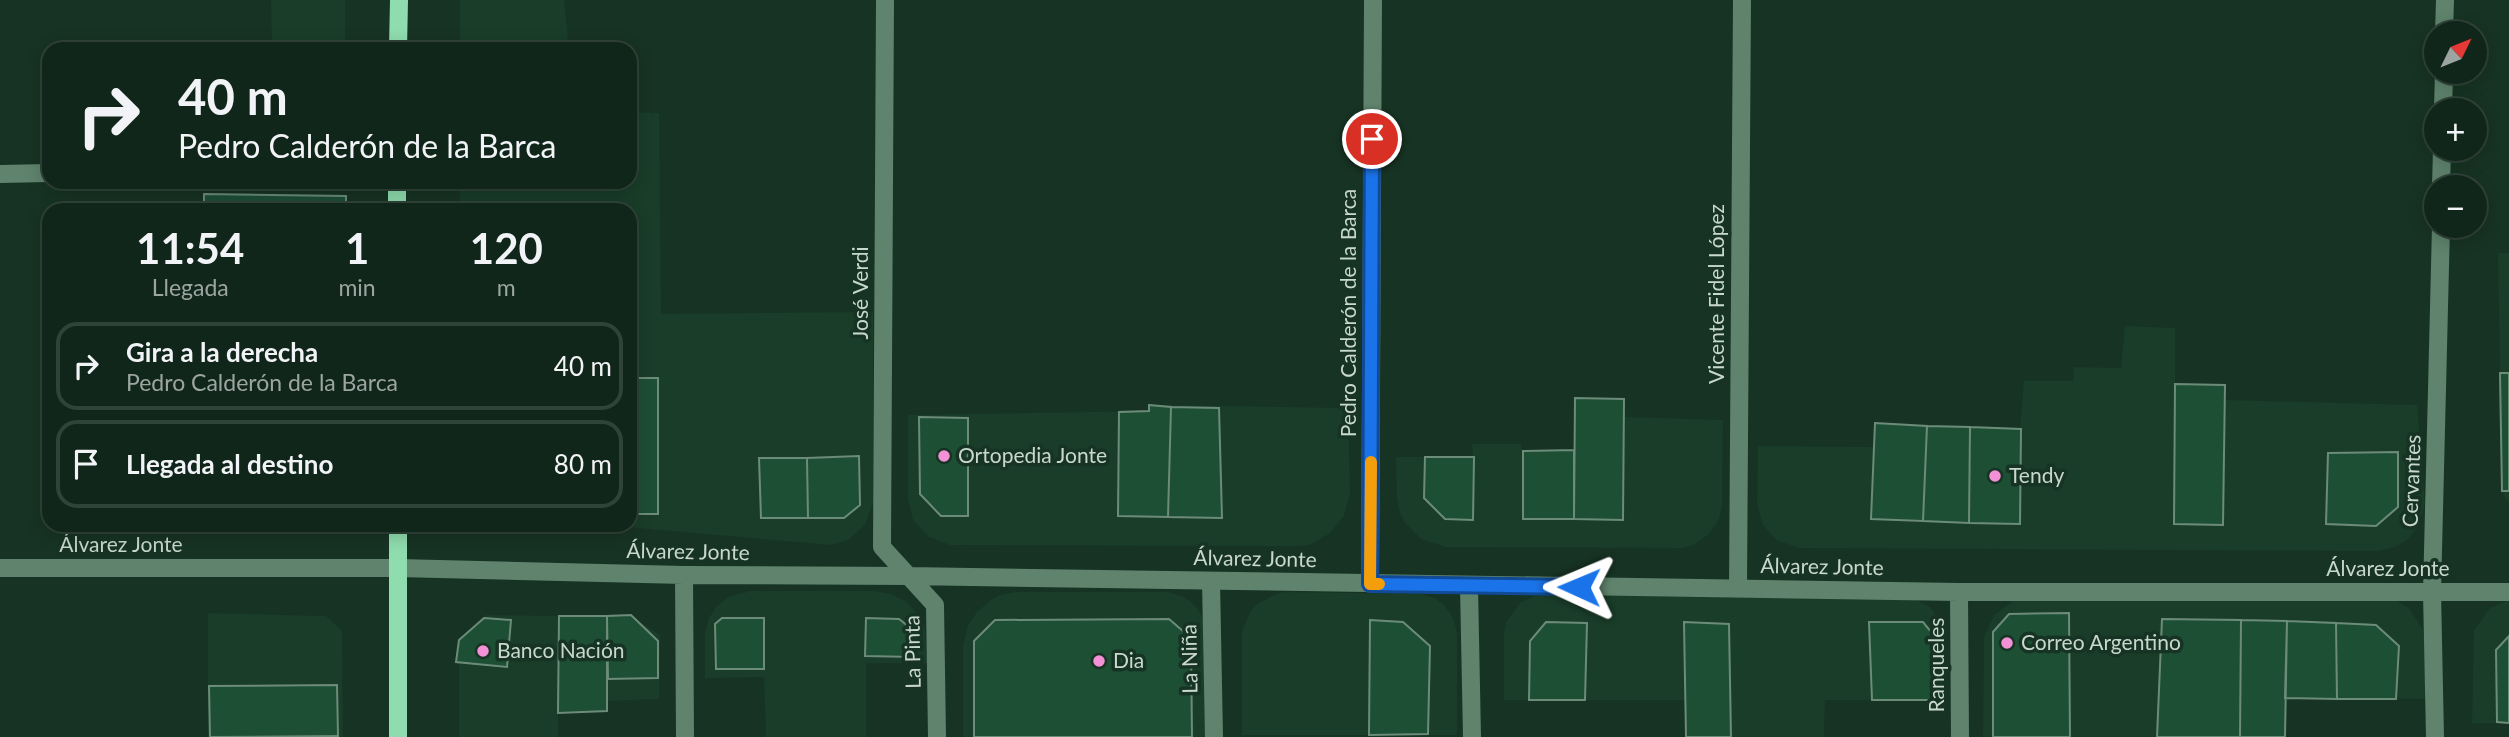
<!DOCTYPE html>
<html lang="es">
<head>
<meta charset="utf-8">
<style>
	:root { --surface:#11261a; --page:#1a2e23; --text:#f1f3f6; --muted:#9ca5a2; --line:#304339 }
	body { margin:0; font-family:Lato,sans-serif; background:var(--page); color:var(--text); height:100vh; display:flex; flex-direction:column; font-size:26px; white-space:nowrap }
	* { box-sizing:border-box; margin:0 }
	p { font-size:23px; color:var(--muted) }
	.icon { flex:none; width:38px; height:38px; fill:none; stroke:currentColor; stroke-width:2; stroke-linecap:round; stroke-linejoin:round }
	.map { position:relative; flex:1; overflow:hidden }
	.sheet { position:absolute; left:42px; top:203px; width:595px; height:329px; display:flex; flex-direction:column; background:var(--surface); border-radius:21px; box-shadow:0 4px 18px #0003,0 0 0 2px var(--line) }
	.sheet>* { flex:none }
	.top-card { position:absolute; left:42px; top:42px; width:595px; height:147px; border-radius:21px; box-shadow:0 4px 18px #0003,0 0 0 2px var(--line); background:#11261a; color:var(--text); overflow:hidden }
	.needle { width:46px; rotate:47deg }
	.tools { position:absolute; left:2424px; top:21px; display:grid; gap:14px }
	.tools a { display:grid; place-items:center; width:63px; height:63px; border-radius:50%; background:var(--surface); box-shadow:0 4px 18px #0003,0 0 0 2px var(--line); font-size:35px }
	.pin { position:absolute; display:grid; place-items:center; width:60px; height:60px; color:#fff; margin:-30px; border:4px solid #fff; border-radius:50%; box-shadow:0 2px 7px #0007 }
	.me { position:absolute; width:77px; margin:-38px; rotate:271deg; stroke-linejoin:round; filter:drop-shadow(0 0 5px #0008) }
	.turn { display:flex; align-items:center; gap:24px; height:147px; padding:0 21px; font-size:32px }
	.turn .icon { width:91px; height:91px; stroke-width:2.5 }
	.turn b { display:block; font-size:49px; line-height:60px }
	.eta { display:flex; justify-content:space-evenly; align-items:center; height:119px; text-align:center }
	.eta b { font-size:42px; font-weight:700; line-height:49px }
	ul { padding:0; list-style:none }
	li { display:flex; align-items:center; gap:21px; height:88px; margin:0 14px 10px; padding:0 7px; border:4px solid var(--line); border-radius:21px }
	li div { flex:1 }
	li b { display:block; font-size:26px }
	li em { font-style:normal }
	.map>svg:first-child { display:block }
</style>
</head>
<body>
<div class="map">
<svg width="2509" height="737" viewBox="0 0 2509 737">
	<rect width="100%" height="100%" fill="#173323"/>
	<path fill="#193d29" d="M271,0h74v49h-73z
		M460,0h104l5,49h-109z
		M630,112l29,1 2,201 212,-2v192l-8,21 -17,15 -17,5 -228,-20h27v-315h-170v-28h170z
		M2498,253h11v250l-7,-12z
		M2125,326l50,2v56l50,1v15l192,5 8,99 -6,22 -13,15 -11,6 -17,4 -579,-3 -23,-8 -13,-15 -6,-21 1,-58 116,1 1,-24 145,6 4,-48h49l1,-14 47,1z
		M1575,398l49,1 1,18 98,3 -1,86 -3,13 -10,15 -16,11 -12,3 -235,-1 -25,-8 -16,-16 -5,-10 -3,-15 -1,-41h77l-1,-13h49l2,7 51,-1z
		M1149,405l199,3 2,86 -6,22 -15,18 -20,11 -9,1 -350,-1 -21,-8 -16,-17 -5,-20v-85l240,-4z
		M751,591h124l16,3 15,7 11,12 8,15 2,35h-61v74h-100l-2,-60 -59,1v-46l4,-14 8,-12 11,-9z
		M1017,592h151l14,4 8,5 8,8 7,12 3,116h-245v-91l5,-21 9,-13 14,-12 9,-5z
		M1284,592l137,2 14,4 11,9 8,13 3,13v102h-215v-104l8,-19 7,-8 19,-10z
		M1544,594l366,3 20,10 13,17 3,14 1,62h-122l-1,37h-138l-1,-37h-181v-66l2,-12 14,-19 12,-6z
		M2014,600h382l13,8 14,22 2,14 1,55 -141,-1v39h-302l1,-100 10,-22z
		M2509,600v123h-37l2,-93 16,-22z
		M208,613l118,3 16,15 1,106h-135z
		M486,615l146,2 28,18 -1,64 -52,2v10l-49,2v24h-99v-95z"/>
	<path fill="#1d4f35" stroke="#6c8b78" stroke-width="2" d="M630,122h3v49h-3z
		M204,194l142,2v14h-142z
		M2500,373h9v118h-7z
		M630,378h28v136h-28z
		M2175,384l50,1 -2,140 -49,-1z
		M1575,398l49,1 -1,121 -49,-1z
		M1149,405l22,2 -3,110 -50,-1 1,-104 30,-1z
		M1171,407l48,1 3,110 -54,-1z
		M919,417l49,1v98h-27l-21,-22z
		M1875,423l52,3 -4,95 -52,-2z
		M1927,426l43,1 -1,96 -46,-2z
		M1970,427l51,2 -1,95 -51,-1z
		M1574,450v69h-51v-68z
		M2398,452v55l-22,19 -50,-2 2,-71z
		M859,456l1,49 -16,13h-36l-1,-60z
		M1425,457h49l-1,63 -28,-1 -21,-21z
		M759,458h48l1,60h-47z
		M66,525h52v1h-52z
		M2069,613l1,124h-77v-105l16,-18z
		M631,615l27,26v37l-50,1 -1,-63z
		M559,616h48v95l-49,2z
		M484,618l27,2 -4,47 -51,-5 3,-22z
		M722,618h42v51h-48l-1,-45z
		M866,618l33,1 9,7 6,8v23l-49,-1z
		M1169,619l22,19 1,99h-218v-96l21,-21z
		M2162,619l79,1 -1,117h-83z
		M1370,620l33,2 27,24 -2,88 -59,1z
		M2241,620l46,1 -2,116h-45z
		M2287,621l49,2 1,76 -52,-1z
		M1546,622l41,1 -2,77h-56l1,-59z
		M1684,622l45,2 2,113h-45z
		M1869,622h54l13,16v62h-64z
		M2336,623l40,2 23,21 -3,53h-59z
		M2509,636v87l-12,-1 -1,-72z
		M337,685l1,51 -128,1 -1,-51z
		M338,736v1h-128z"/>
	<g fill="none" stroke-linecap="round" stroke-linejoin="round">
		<path stroke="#5f836d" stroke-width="18" d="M885,0l-3,547 53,58 2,132
			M2444,33l1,-33
			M2443,110l1,-38
			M0,174l49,-1
			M2441,187l1,-38
			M0,568h398l286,7 225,1 1050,16h550
			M684,575l1,162
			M1211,581l3,156
			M1370,584l3,-584
			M1469,586l3,151
			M1738,588l4,-588
			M1959,592l1,145
			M2435,737l-3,-145 9,-366"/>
		<path stroke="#8fdcae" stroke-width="18" d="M398,49l1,-49
			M397,182v28
			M398,737v-212"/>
	</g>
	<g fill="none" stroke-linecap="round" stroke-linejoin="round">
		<g stroke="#114b97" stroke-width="18">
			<path id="route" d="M1372,139l-2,445 209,3"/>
		</g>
		<use href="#route" stroke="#1a73e8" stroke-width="12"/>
		<path stroke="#f59e0b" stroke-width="12" d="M1371,462l-1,122h9"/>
	</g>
	<g fill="#f391d6" stroke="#173323" stroke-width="2.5">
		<circle cx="944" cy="456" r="7"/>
		<circle cx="1995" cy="476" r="7"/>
		<circle cx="2007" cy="643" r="7"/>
		<circle cx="483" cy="651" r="7"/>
		<circle cx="1099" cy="661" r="7"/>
	</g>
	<g text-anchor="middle" stroke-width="7" stroke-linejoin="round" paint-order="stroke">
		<g font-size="21" fill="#c8d8ce" stroke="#173323">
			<text transform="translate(861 293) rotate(-90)" y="7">José Verdi</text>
			<text transform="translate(1717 294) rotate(-90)" y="7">Vicente Fidel López</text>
			<text transform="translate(1349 313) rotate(-90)" y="7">Pedro Calderón de la Barca</text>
			<text transform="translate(2412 481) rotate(-88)" y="7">Cervantes</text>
			<text x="121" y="552">Álvarez Jonte</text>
			<text transform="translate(688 552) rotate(1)" y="7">Álvarez Jonte</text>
			<text transform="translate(1255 559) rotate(1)" y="7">Álvarez Jonte</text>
			<text transform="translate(1822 567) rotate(1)" y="7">Álvarez Jonte</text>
			<text x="2388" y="576">Álvarez Jonte</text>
			<text transform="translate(913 652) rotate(-91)" y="7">La Pinta</text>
			<text transform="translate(1190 659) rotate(-91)" y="7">La Niña</text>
			<text transform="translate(1937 665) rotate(-90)" y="7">Ranqueles</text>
		</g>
		<g font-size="21" fill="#c8d8ce" stroke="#173323" text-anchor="start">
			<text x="958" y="463">Ortopedia Jonte</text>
			<text x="2009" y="483">Tendy</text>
			<text x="2021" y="650">Correo Argentino</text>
			<text x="497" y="658">Banco Nación</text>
			<text x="1113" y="668">Dia</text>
		</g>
	</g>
</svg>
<div class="tools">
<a><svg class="needle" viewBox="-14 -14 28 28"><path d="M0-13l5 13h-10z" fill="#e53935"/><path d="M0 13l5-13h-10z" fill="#9ca5a2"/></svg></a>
<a>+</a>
<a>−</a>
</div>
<div class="pin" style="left:1372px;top:139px;background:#d93025"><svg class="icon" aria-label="arrive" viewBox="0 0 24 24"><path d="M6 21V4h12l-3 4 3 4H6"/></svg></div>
<svg class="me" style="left:1579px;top:587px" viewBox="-20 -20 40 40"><path d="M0-17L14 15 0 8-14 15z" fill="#1a73e8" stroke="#fff" stroke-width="4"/></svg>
<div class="top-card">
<div class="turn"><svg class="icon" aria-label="right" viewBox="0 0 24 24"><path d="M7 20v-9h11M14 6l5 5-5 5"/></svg><div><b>40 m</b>Pedro Calderón de la Barca</div></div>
</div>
<section class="sheet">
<div class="eta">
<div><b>11:54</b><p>Llegada</p></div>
<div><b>1</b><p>min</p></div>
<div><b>120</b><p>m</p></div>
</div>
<ul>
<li><svg class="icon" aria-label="right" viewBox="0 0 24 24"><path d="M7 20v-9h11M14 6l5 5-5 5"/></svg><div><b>Gira a la derecha</b><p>Pedro Calderón de la Barca</p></div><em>40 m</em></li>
<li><svg class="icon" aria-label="arrive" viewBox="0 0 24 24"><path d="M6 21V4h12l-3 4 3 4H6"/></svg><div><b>Llegada al destino</b></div><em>80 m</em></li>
</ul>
</section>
</div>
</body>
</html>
